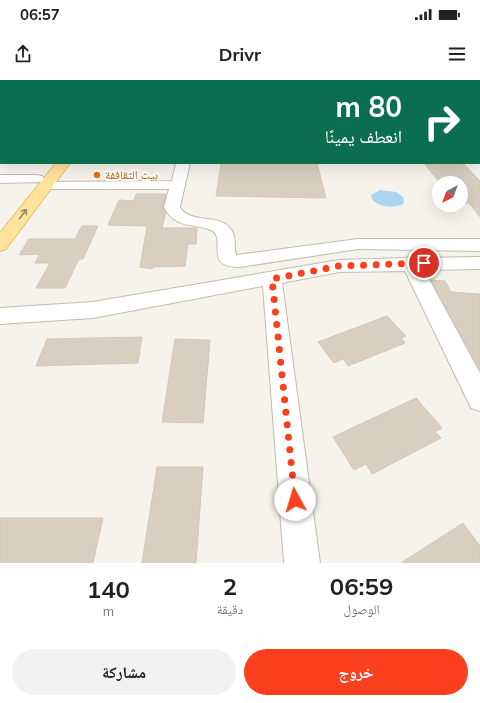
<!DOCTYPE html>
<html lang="ar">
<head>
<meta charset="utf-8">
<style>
	:root { --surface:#fff; --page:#f2f2f2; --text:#222; --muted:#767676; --accent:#fc3f1d }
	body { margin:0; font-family:Mulish,"Noto Naskh Arabic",sans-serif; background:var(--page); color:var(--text); direction:rtl; height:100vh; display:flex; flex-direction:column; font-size:15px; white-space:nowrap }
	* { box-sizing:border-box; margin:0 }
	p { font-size:13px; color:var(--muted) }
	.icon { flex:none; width:22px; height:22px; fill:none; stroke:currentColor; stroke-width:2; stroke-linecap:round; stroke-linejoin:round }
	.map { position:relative; height:483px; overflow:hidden; direction:ltr }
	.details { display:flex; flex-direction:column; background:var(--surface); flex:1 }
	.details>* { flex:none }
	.hud { position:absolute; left:0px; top:0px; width:480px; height:84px; box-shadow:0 4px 16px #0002; direction:rtl; background:#0b6e4f; color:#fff; overflow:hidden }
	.needle { width:26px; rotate:221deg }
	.fabs { position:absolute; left:432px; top:96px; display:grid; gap:8px }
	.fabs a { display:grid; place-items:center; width:36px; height:36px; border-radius:50%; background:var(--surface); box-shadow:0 4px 16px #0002; font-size:20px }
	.pin { position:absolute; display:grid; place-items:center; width:34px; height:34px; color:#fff; margin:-17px; border:2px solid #fff; border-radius:50%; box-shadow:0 1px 4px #0007 }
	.me { position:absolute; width:44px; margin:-22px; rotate:354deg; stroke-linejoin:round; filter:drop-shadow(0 0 3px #0008) }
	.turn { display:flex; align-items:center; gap:14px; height:84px; padding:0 12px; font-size:18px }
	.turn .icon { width:52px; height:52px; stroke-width:2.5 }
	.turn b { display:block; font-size:28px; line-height:34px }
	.eta { display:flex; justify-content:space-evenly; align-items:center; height:68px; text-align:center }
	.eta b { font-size:24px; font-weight:700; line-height:28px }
	.primary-button { display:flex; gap:8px; margin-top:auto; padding:8px 12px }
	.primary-button a { flex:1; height:46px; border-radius:24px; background:var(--accent); color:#fff; font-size:16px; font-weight:700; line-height:46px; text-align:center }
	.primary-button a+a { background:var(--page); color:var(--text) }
	.status { display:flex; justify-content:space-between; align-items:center; height:28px; padding:0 20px; background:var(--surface); direction:ltr }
	.status svg { height:11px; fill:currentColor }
	header { display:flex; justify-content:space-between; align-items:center; height:52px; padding:0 12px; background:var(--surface); font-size:18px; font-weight:700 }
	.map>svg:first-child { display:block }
</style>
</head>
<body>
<div class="status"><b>06:57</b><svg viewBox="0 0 49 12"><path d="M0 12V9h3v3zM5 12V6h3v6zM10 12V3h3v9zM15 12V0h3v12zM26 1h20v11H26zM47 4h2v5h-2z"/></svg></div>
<header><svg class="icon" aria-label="menu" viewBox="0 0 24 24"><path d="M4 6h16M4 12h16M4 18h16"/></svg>Drivr<svg class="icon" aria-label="share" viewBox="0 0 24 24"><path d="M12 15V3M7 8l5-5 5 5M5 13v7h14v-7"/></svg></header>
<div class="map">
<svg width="480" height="483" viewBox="0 0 480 483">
	<rect width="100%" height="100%" fill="#f6f3ec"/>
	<path fill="#a9d4f2" d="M380,110l16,2 7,5 1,6c-8,7 -32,4 -33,-8z"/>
	<path fill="#d8cfc1" stroke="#d3c7b4" d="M221,83h96l9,35 -110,-2z
		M424,83h39l17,18v36l-11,-14h-8v-20h-21z
		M136,114h30l-3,13 3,5 -4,16h35l-1,16h-8l-3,22 -32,1 -1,2 -12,-2 7,-41 -39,-1 11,-25 15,1z
		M82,146h16l-15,33h-4l-14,29h-29l14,-25h-15l5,-9 -21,1 10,-16h46z
		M431,200l14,1 6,11 29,2v76z
		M387,236l19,20 -5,2 4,5 -57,23 -5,-7 -9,4 -16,-21z
		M142,257l-4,26 -102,3 11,-27z
		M175,259l35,1 -7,83 -41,-1z
		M416,318l26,30 -7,4 6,6 -69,36 -6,-10 -12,6 -21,-33z
		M157,387h46l-7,96h-54z
		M0,438h103l-10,45h-93z
		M463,443l17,23v17h-79z"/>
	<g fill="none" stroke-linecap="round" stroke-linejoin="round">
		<g stroke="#c2bbae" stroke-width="2">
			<path id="minor" d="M186,0h11l-11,1z
				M247,0h8v1h-8z
				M323,0h9v1h-8z
				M0,14h1v6h-1z
				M0,58h1v8h-1z
				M479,63h1v8h-1z
				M176,83h14l-10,44c10,19 44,4 53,26 3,7 1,15 3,22l122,-16h122v12l-122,-2 -118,18c-37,0 -14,-25 -27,-36 -20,-9 -37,-1 -49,-24l5,-18h-123l-5,-1 -2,-3 2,-3 -41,1v-8h37l5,1 2,3 -2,3 130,-1z
				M411,177l5,1 64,-1v12l-56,1 56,103v38l-9,-3 -66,-137 -66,1 -57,11 38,280h-36l-21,-277 -170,32 -93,6v-16l93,-6 246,-42 66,-2z"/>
		</g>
		<g stroke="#e6c16a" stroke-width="2">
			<path id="major" d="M126,0h9l-9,1z
				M458,0h12v1h-11z
				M479,9l1,1v6l-1,-1z
				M56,83h14l-64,86 -6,2v-18z"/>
		</g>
		<use href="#minor" fill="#fff" fill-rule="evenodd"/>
		<use href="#major" fill="#ffe39c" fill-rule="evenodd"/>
	</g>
	<defs><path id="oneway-shaft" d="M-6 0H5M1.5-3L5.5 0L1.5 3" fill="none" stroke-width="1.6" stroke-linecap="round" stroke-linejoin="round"/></defs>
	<use stroke="#9c8c66" href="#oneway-shaft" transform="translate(23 134) rotate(-53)"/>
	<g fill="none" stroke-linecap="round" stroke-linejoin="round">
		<path stroke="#fc3f1d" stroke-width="7" stroke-dasharray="0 12.6" d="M295,420l-23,-221 67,-13 85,-3"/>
	</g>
	<circle fill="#e8710a" stroke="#fff" stroke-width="1.5" cx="97" cy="95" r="4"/>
	<g text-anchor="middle" stroke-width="4" stroke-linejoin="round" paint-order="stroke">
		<g font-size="12" fill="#c56008" stroke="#fff" text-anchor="start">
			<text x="105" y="99">بيت الثقاففة</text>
		</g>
	</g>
</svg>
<div class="fabs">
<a><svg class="needle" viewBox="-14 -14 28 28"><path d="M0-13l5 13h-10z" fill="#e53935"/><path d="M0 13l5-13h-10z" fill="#767676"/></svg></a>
</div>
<div class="pin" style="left:424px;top:183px;background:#d93025"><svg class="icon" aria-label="arrive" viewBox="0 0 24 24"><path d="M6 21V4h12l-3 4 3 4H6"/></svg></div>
<svg class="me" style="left:295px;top:420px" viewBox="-20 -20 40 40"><circle r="19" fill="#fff"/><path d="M0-13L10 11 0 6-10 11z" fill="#fc3f1d"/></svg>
<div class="hud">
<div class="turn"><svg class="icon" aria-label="right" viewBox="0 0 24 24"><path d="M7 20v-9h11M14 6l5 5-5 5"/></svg><div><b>80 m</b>انعطف يمينًا</div></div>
</div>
</div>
<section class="details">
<div class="eta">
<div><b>06:59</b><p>الوصول</p></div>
<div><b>2</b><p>دقيقة</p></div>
<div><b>140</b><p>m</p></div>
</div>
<div class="primary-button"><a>خروج</a><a>مشاركة</a></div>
</section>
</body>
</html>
